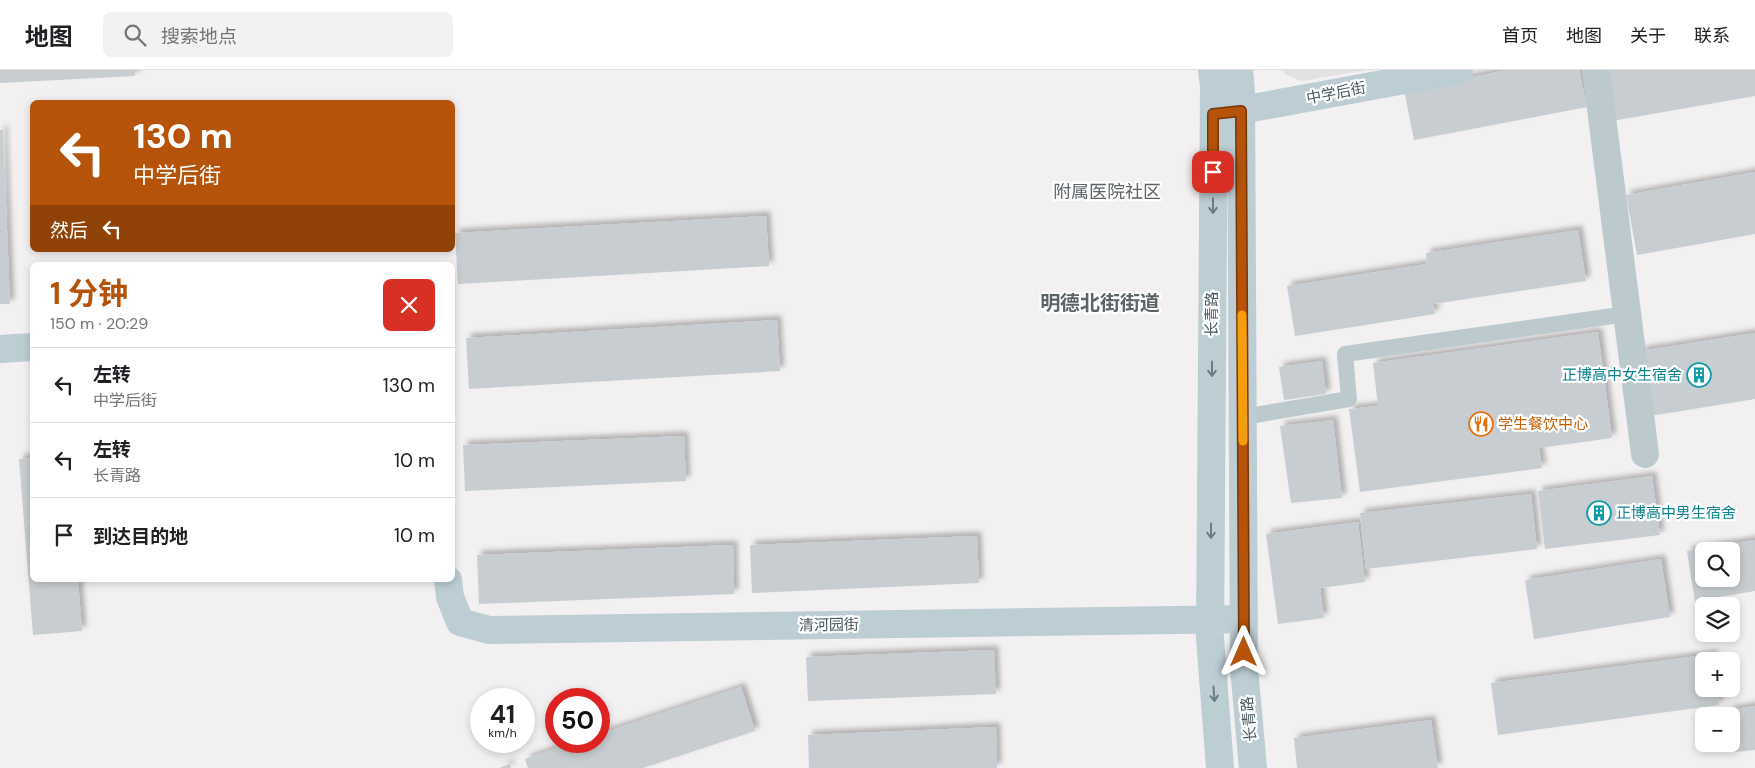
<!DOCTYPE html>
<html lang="zh">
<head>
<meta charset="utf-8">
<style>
	:root { --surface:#fff; --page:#f2f2f2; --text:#202124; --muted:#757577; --line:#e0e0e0; --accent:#b45309 }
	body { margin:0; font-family:"DM Sans","Noto Sans SC",sans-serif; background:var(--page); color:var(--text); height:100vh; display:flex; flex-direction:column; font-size:19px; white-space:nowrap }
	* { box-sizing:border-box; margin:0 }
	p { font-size:16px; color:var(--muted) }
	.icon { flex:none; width:28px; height:28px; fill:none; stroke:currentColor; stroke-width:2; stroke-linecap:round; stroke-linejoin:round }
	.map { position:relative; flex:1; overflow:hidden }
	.panel { position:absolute; left:30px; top:192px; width:425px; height:320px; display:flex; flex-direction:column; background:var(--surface); border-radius:8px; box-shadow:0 2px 8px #0003 }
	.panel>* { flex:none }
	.hud { position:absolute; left:30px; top:30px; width:425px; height:152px; border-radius:8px; box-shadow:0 2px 8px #0003; background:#b45309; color:#fff; overflow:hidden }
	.controls { position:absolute; left:1695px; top:472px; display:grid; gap:10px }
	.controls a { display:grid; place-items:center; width:45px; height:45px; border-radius:8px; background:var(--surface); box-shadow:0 2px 8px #0003; font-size:25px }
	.speed { position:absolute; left:470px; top:618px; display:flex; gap:10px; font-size:25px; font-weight:700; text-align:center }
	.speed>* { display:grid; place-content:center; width:65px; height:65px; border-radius:50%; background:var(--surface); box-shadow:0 2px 8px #0003; line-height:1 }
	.speed small { font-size:12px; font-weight:400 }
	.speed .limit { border:8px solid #d22; background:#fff; color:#111 }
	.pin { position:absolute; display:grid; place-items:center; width:42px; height:42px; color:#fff; margin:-21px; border-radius:10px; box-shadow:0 2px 8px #0006 }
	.me { position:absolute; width:55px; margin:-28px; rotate:0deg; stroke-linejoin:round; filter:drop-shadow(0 0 4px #0008) }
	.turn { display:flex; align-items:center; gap:18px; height:105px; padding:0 20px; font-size:22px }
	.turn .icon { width:65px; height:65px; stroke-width:2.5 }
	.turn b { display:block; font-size:35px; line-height:42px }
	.then { display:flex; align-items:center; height:48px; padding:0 20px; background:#0003; gap:10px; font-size:19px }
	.round { display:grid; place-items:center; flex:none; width:52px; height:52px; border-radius:8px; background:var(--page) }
	.summary { display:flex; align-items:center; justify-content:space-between; height:85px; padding:0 20px }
	h1 { font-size:30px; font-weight:700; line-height:38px; color:var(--accent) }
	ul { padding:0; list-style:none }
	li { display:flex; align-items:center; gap:15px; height:75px; padding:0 20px; border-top:1px solid var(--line) }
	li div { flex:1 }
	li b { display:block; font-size:19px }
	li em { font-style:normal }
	header { display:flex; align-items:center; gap:30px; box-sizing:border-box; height:70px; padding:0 25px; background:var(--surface); border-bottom:1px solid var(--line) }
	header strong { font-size:24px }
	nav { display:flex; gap:28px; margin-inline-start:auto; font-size:18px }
	.search { width:350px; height:45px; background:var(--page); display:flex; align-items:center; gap:12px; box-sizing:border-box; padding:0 18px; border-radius:8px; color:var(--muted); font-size:19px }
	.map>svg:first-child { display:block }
</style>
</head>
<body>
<header>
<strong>地图</strong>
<div class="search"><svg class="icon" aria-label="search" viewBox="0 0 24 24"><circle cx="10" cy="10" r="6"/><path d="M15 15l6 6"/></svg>搜索地点</div>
<nav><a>首页</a><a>地图</a><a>关于</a><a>联系</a></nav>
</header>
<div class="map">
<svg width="1755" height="698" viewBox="0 0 1755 698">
	<defs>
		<filter id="shadow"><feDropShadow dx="4.5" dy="-4.5" stdDeviation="2.5" flood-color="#0004"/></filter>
	</defs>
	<rect width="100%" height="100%" fill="#f3f0f1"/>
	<path fill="#e4e1e3" d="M1283,0h84l-66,11 -16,-7z"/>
	<path fill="#c7cdd0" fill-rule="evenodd" filter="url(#shadow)" d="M0,0h135v6l-135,7z
		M1508,0h71l8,37 -173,33 -10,-50z
		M1603,0h152v26l-143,25z
		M0,60h3l7,174h-10z
		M1755,102v62l-118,21 -11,-60z
		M766,146l3,50 -311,18 -3,-51z
		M1578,160l8,51 -153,23 2,10 -140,22 -8,-50 140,-22 -1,-11z
		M777,250l3,51 -311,18 -3,-51z
		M1598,262l14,106 -73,10 3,20 -182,24 -11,-83 29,-3 -5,-43z
		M1755,263v66l-105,17 -10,-65z
		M1322,291l4,33 -42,6 -5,-33z
		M1333,350l9,78 -51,5 -11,-77z
		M684,366l2,45 -221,10 -2,-46z
		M32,388v122h46l4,51 -49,4 -14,-176z
		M1652,406l8,59 -115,14 -7,-58z
		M1531,424l6,55 -171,20 -6,-56z
		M1358,452l7,60 -45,6 4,30 -46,6 -12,-90z
		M977,466l2,47 -227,10 -2,-48z
		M1755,470v51l-60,10 -8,-50zM1704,481h27v28h-27z
		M733,475l1,49 -255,10 -2,-49z
		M1661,489l9,58 -136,22 -9,-59z
		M994,580l2,44 -188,7 -2,-44z
		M1713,584l1,7h-10v28h13l2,16 -221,30 -7,-52z
		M741,617l14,44 -112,37h-115l-3,-9 52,-18h22v-7z
		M1755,636v44l-21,2 -3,-36h-2v-6z
		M1431,650l7,48h-141l-3,-30z
		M996,657l1,41h-188l-1,-33z
		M510,694l1,4h-12z"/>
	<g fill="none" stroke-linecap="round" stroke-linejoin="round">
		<path stroke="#bccace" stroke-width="16" d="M1243,347l106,-18 -4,-45 282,-40"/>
		<path stroke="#bccace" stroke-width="28" d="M1596,0l49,384"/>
		<path stroke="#bccdd3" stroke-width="28" d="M1212,0l2,16 -4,552 10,130
			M1239,0l2,22 3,576 9,100
			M1225,43l234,-43
			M0,279l32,-2
			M448,510l2,17 10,25 29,8 755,-11"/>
	</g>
	<defs><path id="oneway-shaft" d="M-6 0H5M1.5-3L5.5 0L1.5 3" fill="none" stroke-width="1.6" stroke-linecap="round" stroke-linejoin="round" transform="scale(1.25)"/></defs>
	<g stroke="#6b7c82">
		<use href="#oneway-shaft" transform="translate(1213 136) rotate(90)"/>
		<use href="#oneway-shaft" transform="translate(1212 299) rotate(90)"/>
		<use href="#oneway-shaft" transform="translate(1211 461) rotate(90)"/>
		<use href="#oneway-shaft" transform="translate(1214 624) rotate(86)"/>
	</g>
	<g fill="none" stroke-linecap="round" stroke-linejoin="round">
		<g stroke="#753606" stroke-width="12">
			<path id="route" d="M1213,102v-58l28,-3 3,541"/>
		</g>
		<use href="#route" stroke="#b45309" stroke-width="9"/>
		<path stroke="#f59e0b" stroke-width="9" d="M1242,245l1,126"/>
	</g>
	<defs>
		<g id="building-ring" transform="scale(1.25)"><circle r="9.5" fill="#fff" stroke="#0f9aa8" stroke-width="1.5"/><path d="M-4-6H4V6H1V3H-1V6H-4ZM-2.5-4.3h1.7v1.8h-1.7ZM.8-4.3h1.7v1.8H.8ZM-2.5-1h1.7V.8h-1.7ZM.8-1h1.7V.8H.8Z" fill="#0f9aa8"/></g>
		<g id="restaurant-ring" transform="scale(1.25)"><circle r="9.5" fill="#fff" stroke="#e8710a" stroke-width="1.5"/><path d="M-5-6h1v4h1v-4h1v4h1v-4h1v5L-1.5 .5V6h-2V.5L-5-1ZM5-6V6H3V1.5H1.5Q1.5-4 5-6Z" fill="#e8710a"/></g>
	</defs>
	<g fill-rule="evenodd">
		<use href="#building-ring" x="1699" y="305"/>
		<use href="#restaurant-ring" x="1481" y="354"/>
		<use href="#building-ring" x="1599" y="443"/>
	</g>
	<g text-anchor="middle" stroke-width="4.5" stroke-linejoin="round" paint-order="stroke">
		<g font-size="15" fill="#485a5f" stroke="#fff">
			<text transform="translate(1336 23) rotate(-11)" y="5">中学后街</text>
			<text transform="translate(1212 244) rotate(-90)" y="5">长青路</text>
			<text transform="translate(829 555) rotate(-1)" y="5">清河园街</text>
			<text transform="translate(1249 649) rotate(-95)" y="5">长青路</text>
		</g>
		<g font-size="15" fill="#0d838f" stroke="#fff" text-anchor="end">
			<text x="1682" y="310">正博高中女生宿舍</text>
			<text x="1616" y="448" text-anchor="start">正博高中男生宿舍</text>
		</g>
		<g font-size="15" fill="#c56008" stroke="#fff" text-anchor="start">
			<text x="1498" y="359">学生餐饮中心</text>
		</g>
		<g font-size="18" fill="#5d6366" stroke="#fff">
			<text x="1107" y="128">附属医院社区</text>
		</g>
		<g font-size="20" font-weight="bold" fill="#5d6366" stroke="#fff">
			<text x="1100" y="240">明德北街街道</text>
		</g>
	</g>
</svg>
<div class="controls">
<a><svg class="icon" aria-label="search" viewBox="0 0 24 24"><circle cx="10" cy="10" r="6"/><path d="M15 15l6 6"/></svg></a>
<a><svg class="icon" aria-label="layers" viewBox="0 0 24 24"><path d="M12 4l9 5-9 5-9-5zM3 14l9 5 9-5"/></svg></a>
<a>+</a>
<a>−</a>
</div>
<div class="speed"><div>41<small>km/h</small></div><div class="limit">50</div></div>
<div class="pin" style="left:1213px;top:102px;background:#d93025"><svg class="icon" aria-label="arrive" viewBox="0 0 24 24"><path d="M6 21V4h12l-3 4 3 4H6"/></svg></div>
<svg class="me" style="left:1244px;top:582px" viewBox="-20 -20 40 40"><path d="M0-17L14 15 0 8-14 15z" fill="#b45309" stroke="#fff" stroke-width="4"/></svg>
<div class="hud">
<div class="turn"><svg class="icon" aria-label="left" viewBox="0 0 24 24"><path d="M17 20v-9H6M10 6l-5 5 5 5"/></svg><div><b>130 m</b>中学后街</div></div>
<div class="then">然后<svg class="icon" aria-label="left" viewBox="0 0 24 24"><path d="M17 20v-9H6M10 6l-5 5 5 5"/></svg></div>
</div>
<section class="panel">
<div class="summary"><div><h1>1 分钟</h1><p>150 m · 20:29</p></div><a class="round" style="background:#d93025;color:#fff"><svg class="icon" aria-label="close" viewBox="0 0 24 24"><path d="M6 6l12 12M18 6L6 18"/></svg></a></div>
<ul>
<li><svg class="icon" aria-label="left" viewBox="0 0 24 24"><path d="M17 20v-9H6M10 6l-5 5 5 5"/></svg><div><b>左转</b><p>中学后街</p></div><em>130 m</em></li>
<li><svg class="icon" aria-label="left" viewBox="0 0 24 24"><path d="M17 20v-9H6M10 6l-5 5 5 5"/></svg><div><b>左转</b><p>长青路</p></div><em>10 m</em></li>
<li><svg class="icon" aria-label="arrive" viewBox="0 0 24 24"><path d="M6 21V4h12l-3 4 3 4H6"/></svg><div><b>到达目的地</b></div><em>10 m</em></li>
</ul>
</section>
</div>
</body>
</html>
